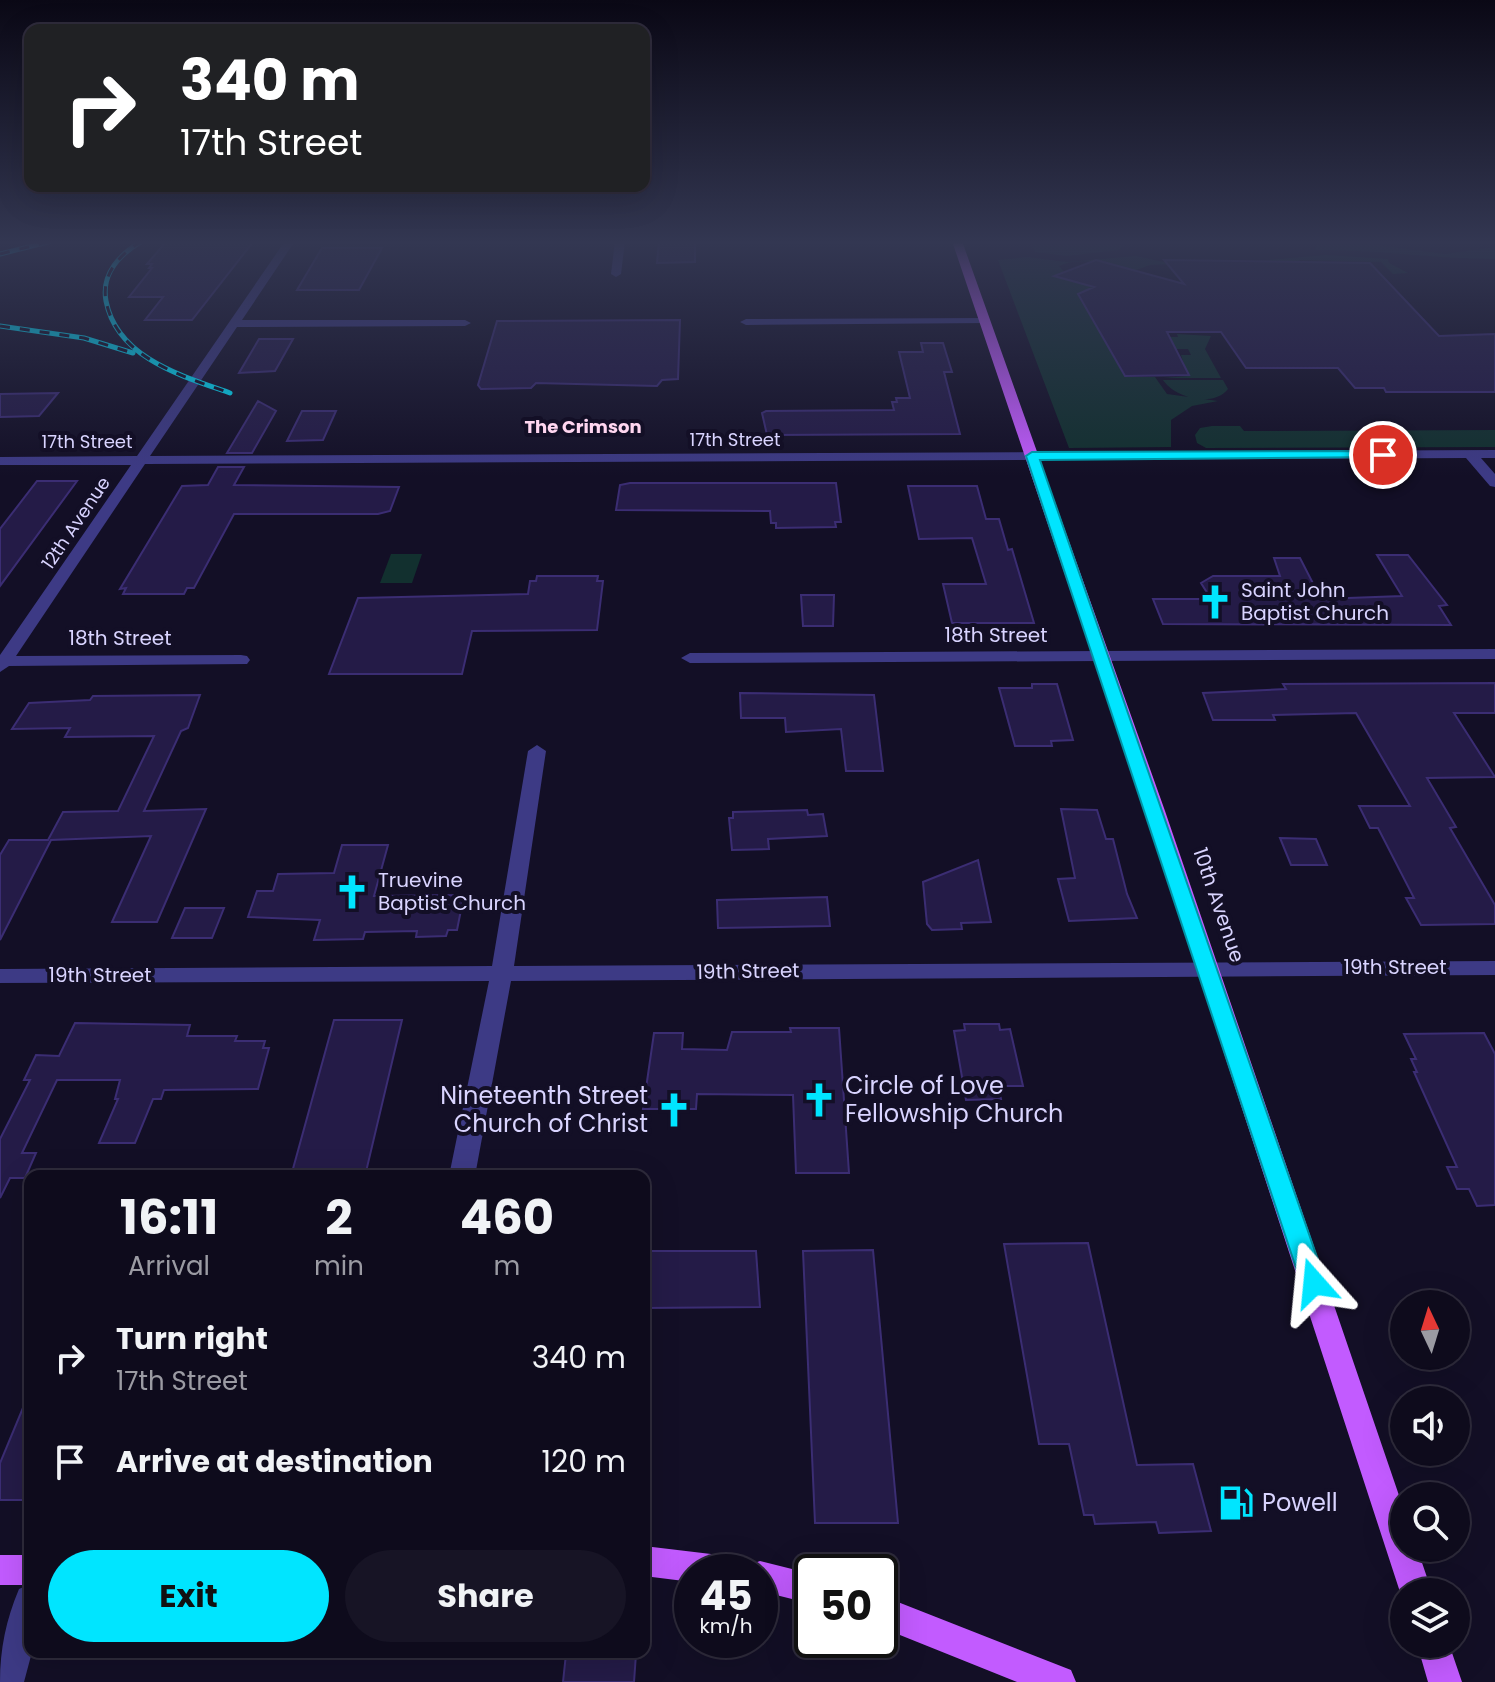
<!DOCTYPE html>
<html lang="en">
<head>
<meta charset="utf-8">
<style>
	:root { --surface:#0e0b1c; --page:#171425; --text:#f1f3f6; --muted:#9b9ba3; --line:#2e2b3b; --accent:#00e5ff }
	body { margin:0; font-family:Poppins,sans-serif; background:var(--page); color:var(--text); height:100vh; display:flex; flex-direction:column; font-size:30px; white-space:nowrap }
	* { box-sizing:border-box; margin:0 }
	p { font-size:26px; color:var(--muted) }
	.icon { flex:none; width:44px; height:44px; fill:none; stroke:currentColor; stroke-width:2; stroke-linecap:round; stroke-linejoin:round }
	.map { position:relative; flex:1; overflow:hidden }
	.panel { position:absolute; left:24px; top:1170px; width:626px; height:488px; display:flex; flex-direction:column; background:var(--surface); border-radius:16px; box-shadow:0 8px 32px #0002,0 0 0 2px var(--line) }
	.panel>* { flex:none }
	.hud { position:absolute; left:24px; top:24px; width:626px; height:168px; border-radius:16px; box-shadow:0 8px 32px #0002,0 0 0 2px var(--line); background:#202124; color:#fff; overflow:hidden }
	.needle { width:52px; rotate:356deg }
	.tools { position:absolute; left:1390px; top:1290px; display:grid; gap:16px }
	.tools a { display:grid; place-items:center; width:80px; height:80px; border-radius:50%; background:var(--surface); box-shadow:0 8px 32px #0002,0 0 0 2px var(--line); font-size:40px }
	.speed { position:absolute; left:674px; top:1554px; display:flex; gap:16px; font-size:40px; font-weight:700; text-align:center }
	.speed>* { display:grid; place-content:center; width:104px; height:104px; border-radius:50%; background:var(--surface); box-shadow:0 8px 32px #0002,0 0 0 2px var(--line); line-height:1 }
	.speed small { font-size:20px; font-weight:400 }
	.speed .limit { border:4px solid #111; border-radius:12px; background:#fff; color:#111 }
	.pin { position:absolute; display:grid; place-items:center; width:68px; height:68px; color:#fff; margin:-34px; border:4px solid #fff; border-radius:50%; box-shadow:0 2px 8px #0007 }
	.me { position:absolute; width:88px; margin:-44px; rotate:342deg; stroke-linejoin:round; filter:drop-shadow(0 0 6px #0008) }
	.turn { display:flex; align-items:center; gap:28px; height:168px; padding:0 24px; font-size:36px }
	.turn .icon { width:104px; height:104px; stroke-width:2.5 }
	.turn b { display:block; font-size:56px; line-height:68px }
	.eta { display:flex; justify-content:space-evenly; align-items:center; height:136px; text-align:center }
	.eta b { font-size:48px; font-weight:700; line-height:56px }
	.primary-button { display:flex; gap:16px; margin-top:auto; padding:16px 24px }
	.primary-button a { flex:1; height:92px; border-radius:48px; background:var(--accent); color:#111; font-size:32px; font-weight:700; line-height:92px; text-align:center }
	.primary-button a+a { background:var(--page); color:var(--text) }
	ul { padding:0; list-style:none }
	li { display:flex; align-items:center; gap:24px; height:104px; padding:0 24px }
	li div { flex:1 }
	li b { display:block; font-size:30px }
	li em { font-style:normal }
	.map>svg:first-child { display:block }
</style>
</head>
<body>
<div class="map">
<svg width="1495" height="1682" viewBox="0 0 1495 1682">
	<rect width="100%" height="100%" fill="#130f26"/>
	<path fill="#12302f" d="M1037,241l85,4 -3,5 -52,6 -32,-4 -4,-8z
		M1318,243h44l83,11 50,-7v12c-61,0 -120,-10 -180,-9z
		M1326,255l62,4 1,4 19,10 -15,1 -12,-12 -82,-2 2,3 -29,1 -4,-4z
		M1136,256l37,8 -23,1 -22,8 -3,-5c-21,-5 -46,-11 -66,-2l5,6 -8,3 40,6 -5,38 12,14 23,44h29l12,17 51,7 -26,5 -21,14v27l-102,1 -71,-188 29,-3 40,5z
		M1177,334l34,2 -6,13 16,29h-58l25,-2 -7,-21h10l-3,-6h-14l-7,-12h11z
		M1163,380h60l5,9c-15,19 -53,9 -65,-9z
		M1212,426h28l4,5 251,-1v17l-289,1 -9,-5 -2,-8 5,-7z
		M391,554h31l-10,29h-32z"/>
	<path fill="#241b47" stroke="#3b2d73" stroke-width="2" d="M659,241h36v21l-38,1z
		M166,242h87l-61,78h-47l18,-23h-34l23,-29h-3l3,-4h-5z
		M322,248h60l-23,42h-62z
		M1096,260l88,24 -20,-24 206,3 69,73 56,-2v58h-109l-2,-4h-29l-17,-20h-92l-25,-36h-54l22,43 -64,1 -47,-82 16,-7 -40,-11z
		M680,320l-2,59 -16,1 -5,6 -121,-3 -5,5 -50,1 -3,-4 19,-64z
		M259,339h34l-18,32 -36,2z
		M921,343h22l9,29h-8l16,62 -193,1 -5,-22 4,-2 128,-1 -2,-8h5l-1,-4h14l-11,-46h24z
		M58,393l-19,23 -39,1v-23z
		M258,401l18,10 -24,42h-25z
		M302,411h34l-13,29 -36,1z
		M218,467h26l-10,18 165,2 -9,24 -12,3h-144l-40,74h-7l-3,6h-61l3,-6 -6,1 62,-103 26,-1z
		M37,481h40l-77,105v-57z
		M630,483h206l5,39h-6l1,5 -60,1v-5h-5l-1,-12 -154,-1 4,-25z
		M908,486h69l9,33h13l9,31 4,-1 22,74h-82l-9,-39h43l-14,-46 -53,1z
		M1377,555h31l39,50 -8,1 12,19 -288,-1 -10,-25h58l-10,-16 12,-7h67l-6,-18h26l21,41 81,-3z
		M537,576h61l-1,5h6l-6,49 -125,1 -10,43h-133l29,-76 170,-4 2,-13h6z
		M801,595h33l-1,31h-30z
		M1495,683v30h-41l41,64 -68,1 29,49 -6,1 45,77v19l-74,1 -15,-27h8l-36,-70h-8l-11,-22h51l-54,-93 -83,2 2,5h-62l-10,-27 83,-4 -3,-5z
		M1032,684h25l16,56 -22,1 1,5h-37l-16,-58h33z
		M740,693l134,2 9,76h-37l-5,-42 -55,3 -1,-14h-44z
		M200,695l-12,33 -7,3 -37,80 62,-2 -49,113h-45l39,-86 -100,4 -51,100v-85l9,-15h39l15,-28 55,-1 36,-75 -89,1 5,-9 -58,1 17,-26 61,-3 3,-4z
		M1061,809l36,1 9,29h7l14,55 10,24 -68,3 -11,-42 17,-1z
		M807,810l1,5 15,-1 4,22 -59,3 1,10 -37,1 -3,-32h4v-6z
		M1280,838l36,1 11,26h-36z
		M342,845h46l-14,51 90,-1 -7,35h-9l-2,6 -30,1 1,-6 -52,1 -2,7 -49,1 6,-20 -72,-3 9,-26h16l5,-17 56,-1z
		M978,860l13,62 -30,1 1,6 -30,1 -5,-6 -4,-42z
		M827,897l3,29 -112,2 -1,-28z
		M185,908h39l-12,30h-40z
		M334,1020h68l-37,156h-74z
		M75,1023l115,2 -3,11h50l-2,5h30l-2,7h6l-11,41 -94,1 -3,9h-8l-18,44h-36l19,-44h-3l5,-19h-63l-35,73h14l-11,25h-15l-10,20v-59l30,-59h-6l12,-25 23,1z
		M964,1024h35l1,6 10,-1 13,57h-25l3,13 -35,1 -12,-69 11,-1z
		M790,1028h49l10,145h-53l-3,-78 -96,-1 -1,15h-53l11,-76h29l-1,16 45,1 5,-18h59z
		M1484,1033l11,21v151l-18,1 -8,-17h-12l-10,-22h10l-43,-95h3l-6,-13h5l-12,-25z
		M1088,1243l49,222 56,-1 18,67 -52,2 -3,-11 -61,2 -2,-9h-9l-15,-71h-30l-35,-200z
		M873,1250l25,273h-83l-12,-272z
		M644,1251h112l4,56 -116,1z
		M30,1391v109h-30v-37z
		M566,1654h70l-2,28h-71z"/>
	<g fill="none" stroke-linecap="round" stroke-linejoin="round">
		<path fill="#3d3a85" fill-rule="evenodd" d="M285,241h10l-53,79h223l6,3 -6,3 -228,1 -87,129 1345,-6v8h-14l14,16v13l-5,-1 -24,-28 -1321,6 -129,192 225,-1 6,1 3,4 -3,4 -238,2 -9,6v-17l131,-190h-131v-8l137,-1z
			M615,241h10l-4,33 -5,3 -5,-3z
			M984,318l4,1v4l-242,2 -6,-3 6,-3z
			M1495,649v10l-805,4 -9,-5 9,-5z
			M537,745l9,6 -32,215 981,-5v14l-984,6 -36,195h-26l40,-195 -489,2v-14l492,-3 36,-215z
			M30,1584l2,68 -8,30h-24c0,-33 6,-62 19,-93z"/>
		<path fill="#c25bff" fill-rule="evenodd" d="M952,241h10l203,570 239,699v38h13l15,44h-28v9l-4,-9 -255,-781z
			M644,1546l92,11 13,8 11,-4 52,13v30l-52,-13v-19h-68v10l-48,-6z
			M0,1555h30v30h-30z
			M880,1595l191,75 5,12h-59l-137,-55z
			M1417,1644h32l13,38h-34z"/>
		<g stroke="#00e5ff" stroke-width="5">
			<path id="rail" d="M142,241c-22,13 -41,33 -36,60 11,57 76,75 124,92
				M0,254l52,-13
				M0,326l84,12 49,15"/>
		</g>
		<use href="#rail" stroke="#130f26" stroke-width="3" stroke-dasharray="10" stroke-linecap="butt"/>
	</g>
	<linearGradient id="sky" x2="0" y2="1"><stop stop-color="#0a0815"/><stop offset="0.51" stop-color="#333752"/><stop offset="1" stop-color="#333752" stop-opacity="0"/></linearGradient>
	<rect width="1495" height="476" fill="url(#sky)"/>
	<path fill="#00e5ff" stroke="#0095a6" stroke-width="2" d="M1383,451l6,4 -2,2 -347,3 286,823 -3,8 -9,2 -9,-2 -4,-8 -275,-827 6,-4z"/>
	<defs>
		<g id="church-bare" transform="scale(2.76)"><path d="M-1.2-6h2.4v3.5h3.3v2.4h-3.3V6h-2.4V-.1h-3.3v-2.4h3.3Z" fill="#00e5ff" stroke="#130f26" stroke-width="2.5" paint-order="stroke"/></g>
		<g id="fuel-bare" transform="scale(2.76)"><path d="M-5.5-6h7V0h2V4h1.3V-2.5L3-4.5l.8-.8L6-3V5H2.5V1h-1V6h-7ZM-4.2-4.7v3.2H.2V-4.7Z" fill="#00e5ff" stroke="#130f26" stroke-width="2.5" paint-order="stroke"/></g>
	</defs>
	<g fill-rule="evenodd">
		<use href="#church-bare" x="1215" y="602"/>
		<use href="#church-bare" x="352" y="892"/>
		<use href="#church-bare" x="819" y="1100"/>
		<use href="#church-bare" x="674" y="1110"/>
		<use href="#fuel-bare" x="1236" y="1503"/>
	</g>
	<g text-anchor="middle" stroke-width="8" stroke-linejoin="round" paint-order="stroke">
		<g font-size="18" font-weight="bold" fill="#ffd6f0" stroke="#130f26">
			<text x="583" y="433">The Crimson</text>
		</g>
		<g font-size="18" fill="#d9d4ff" stroke="#130f26">
			<text x="735" y="446">17th Street</text>
			<text x="87" y="448">17th Street</text>
			<text transform="translate(76 523) rotate(-56)" y="6">12th Avenue</text>
		</g>
		<g font-size="20" fill="#d9d4ff" stroke="#130f26" text-anchor="start">
			<text x="1241" y="597">Saint John<tspan x="1241" dy="23">Baptist Church</tspan></text>
			<text x="378" y="887">Truevine<tspan x="378" dy="23">Baptist Church</tspan></text>
		</g>
		<g font-size="20" fill="#d9d4ff" stroke="#130f26">
			<text x="996" y="642">18th Street</text>
			<text x="120" y="645">18th Street</text>
			<text transform="translate(1219 905) rotate(71)" y="7">10th Avenue</text>
			<text x="1395" y="974">19th Street</text>
			<text transform="translate(748 971) rotate(-1)" y="7">19th Street</text>
			<text x="100" y="982">19th Street</text>
		</g>
		<g font-size="24" fill="#d9d4ff" stroke="#130f26" text-anchor="start">
			<text x="845" y="1094">Circle of Love<tspan x="845" dy="28">Fellowship Church</tspan></text>
			<text x="648" y="1104" text-anchor="end">Nineteenth Street<tspan x="648" dy="28">Church of Christ</tspan></text>
			<text x="1262" y="1511">Powell</text>
		</g>
	</g>
</svg>
<div class="tools">
<a><svg class="needle" viewBox="-14 -14 28 28"><path d="M0-13l5 13h-10z" fill="#e53935"/><path d="M0 13l5-13h-10z" fill="#9b9ba3"/></svg></a>
<a><svg class="icon" aria-label="sound" viewBox="0 0 24 24"><path d="M4 9h4l5-4v14l-5-4H4zM17 9q2 3 0 6"/></svg></a>
<a><svg class="icon" aria-label="search" viewBox="0 0 24 24"><circle cx="10" cy="10" r="6"/><path d="M15 15l6 6"/></svg></a>
<a><svg class="icon" aria-label="layers" viewBox="0 0 24 24"><path d="M12 4l9 5-9 5-9-5zM3 14l9 5 9-5"/></svg></a>
</div>
<div class="speed"><div>45<small>km/h</small></div><div class="limit">50</div></div>
<div class="pin" style="left:1383px;top:455px;background:#d93025"><svg class="icon" aria-label="arrive" viewBox="0 0 24 24"><path d="M6 21V4h12l-3 4 3 4H6"/></svg></div>
<svg class="me" style="left:1314px;top:1283px" viewBox="-20 -20 40 40"><path d="M0-17L14 15 0 8-14 15z" fill="#00e5ff" stroke="#fff" stroke-width="4"/></svg>
<div class="hud">
<div class="turn"><svg class="icon" aria-label="right" viewBox="0 0 24 24"><path d="M7 20v-9h11M14 6l5 5-5 5"/></svg><div><b>340 m</b>17th Street</div></div>
</div>
<section class="panel">
<div class="eta">
<div><b>16:11</b><p>Arrival</p></div>
<div><b>2</b><p>min</p></div>
<div><b>460</b><p>m</p></div>
</div>
<ul>
<li><svg class="icon" aria-label="right" viewBox="0 0 24 24"><path d="M7 20v-9h11M14 6l5 5-5 5"/></svg><div><b>Turn right</b><p>17th Street</p></div><em>340 m</em></li>
<li><svg class="icon" aria-label="arrive" viewBox="0 0 24 24"><path d="M6 21V4h12l-3 4 3 4H6"/></svg><div><b>Arrive at destination</b></div><em>120 m</em></li>
</ul>
<div class="primary-button"><a>Exit</a><a>Share</a></div>
</section>
</div>
</body>
</html>
